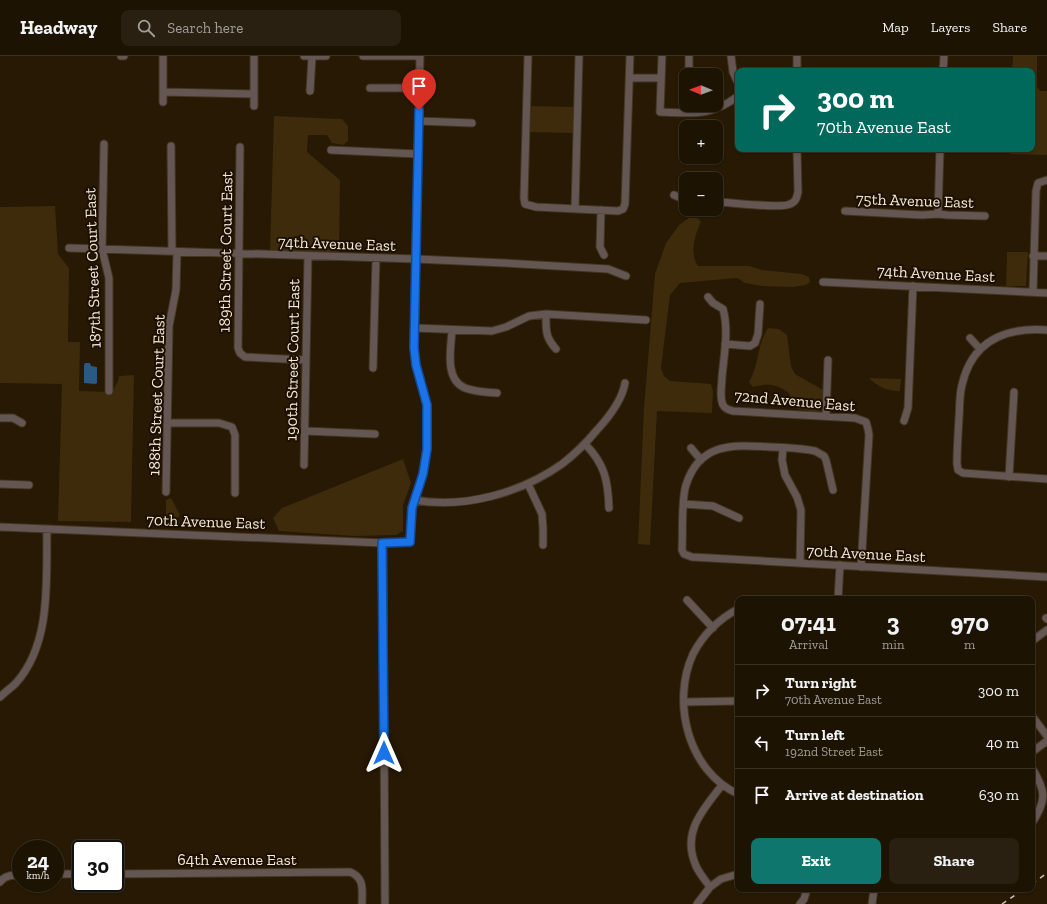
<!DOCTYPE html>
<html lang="en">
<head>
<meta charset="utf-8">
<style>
	:root { --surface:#1d1302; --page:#2a2011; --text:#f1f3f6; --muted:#a09e99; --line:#3b3224; --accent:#0f766e }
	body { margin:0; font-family:"Zilla Slab",serif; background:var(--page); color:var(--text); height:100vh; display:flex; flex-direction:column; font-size:15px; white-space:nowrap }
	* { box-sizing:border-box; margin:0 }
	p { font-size:13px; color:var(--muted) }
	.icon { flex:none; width:22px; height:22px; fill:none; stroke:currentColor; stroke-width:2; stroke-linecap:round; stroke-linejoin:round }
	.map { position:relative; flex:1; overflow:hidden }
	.details { position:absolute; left:735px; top:540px; width:300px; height:296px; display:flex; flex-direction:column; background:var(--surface); border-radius:8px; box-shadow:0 1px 3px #0004,0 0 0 1px var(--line) }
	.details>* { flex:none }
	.top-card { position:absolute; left:735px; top:12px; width:300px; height:84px; border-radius:8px; box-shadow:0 1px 3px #0004,0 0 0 1px var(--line); background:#00695c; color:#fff; overflow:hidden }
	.needle { width:26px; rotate:271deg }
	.buttons { position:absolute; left:679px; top:12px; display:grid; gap:8px }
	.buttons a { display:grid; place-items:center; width:44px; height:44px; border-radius:8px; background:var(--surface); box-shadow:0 1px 3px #0004,0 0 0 1px var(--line); font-size:20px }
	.speed { position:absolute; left:12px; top:784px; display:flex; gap:8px; font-size:20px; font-weight:700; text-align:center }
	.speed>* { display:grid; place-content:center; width:52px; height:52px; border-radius:50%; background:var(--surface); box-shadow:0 1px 3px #0004,0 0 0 1px var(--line); line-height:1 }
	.speed small { font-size:10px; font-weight:400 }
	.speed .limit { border:2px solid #111; border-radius:6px; background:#fff; color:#111 }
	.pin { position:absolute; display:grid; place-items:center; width:34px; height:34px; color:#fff; margin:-41px -17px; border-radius:50% 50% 50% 0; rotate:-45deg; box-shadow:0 0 4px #0007 }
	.pin .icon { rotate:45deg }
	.me { position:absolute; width:44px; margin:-22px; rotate:0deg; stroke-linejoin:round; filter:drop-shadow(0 0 3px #0008) }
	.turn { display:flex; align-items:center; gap:14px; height:84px; padding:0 16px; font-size:18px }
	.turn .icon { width:52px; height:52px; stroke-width:2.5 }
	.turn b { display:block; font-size:28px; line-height:34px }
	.eta { display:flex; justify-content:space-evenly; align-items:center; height:68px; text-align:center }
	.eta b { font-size:24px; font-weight:700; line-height:28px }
	.primary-button { display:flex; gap:8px; margin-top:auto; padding:8px 16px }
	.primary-button a { flex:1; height:46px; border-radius:8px; background:var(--accent); color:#fff; font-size:16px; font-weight:700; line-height:46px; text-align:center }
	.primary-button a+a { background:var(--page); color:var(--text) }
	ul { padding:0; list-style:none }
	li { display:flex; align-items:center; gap:12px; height:52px; padding:0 16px; border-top:1px solid var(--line) }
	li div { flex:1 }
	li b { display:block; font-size:15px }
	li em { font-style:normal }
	header { display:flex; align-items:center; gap:24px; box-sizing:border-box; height:56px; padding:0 20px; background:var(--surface); border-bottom:1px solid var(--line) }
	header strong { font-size:19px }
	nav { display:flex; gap:22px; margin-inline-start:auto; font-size:14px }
	.search { width:280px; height:36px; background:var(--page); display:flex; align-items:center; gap:10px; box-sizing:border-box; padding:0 14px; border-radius:8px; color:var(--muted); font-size:15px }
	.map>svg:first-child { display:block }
</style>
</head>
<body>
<header>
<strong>Headway</strong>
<div class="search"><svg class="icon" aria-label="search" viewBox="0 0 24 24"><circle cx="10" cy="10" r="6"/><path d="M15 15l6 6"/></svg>Search here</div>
<nav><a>Map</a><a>Layers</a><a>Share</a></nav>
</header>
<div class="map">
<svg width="1047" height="848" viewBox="0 0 1047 848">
	<rect width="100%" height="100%" fill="#271903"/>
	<path fill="#3d2b0b" d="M1013,0h24v31l3,4h7v64l-37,-1v-5h22v-78h-20z
		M531,50l42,1v26l-43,-1z
		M274,60l68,3 6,7v15l-5,4 -11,-2 -5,-8h-19l-1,17 33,28 -1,73 -69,-2z
		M55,150l3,48 11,14 -1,74h12l-1,49 33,1 6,-11 1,-5 15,-1 -3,147 -73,-1 4,-137 -62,-1v-176z
		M689,162h8l4,3c-6,15 -12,31 -3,45h51l13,4 40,4 7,3 1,5 -4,3 -13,2 -31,-1 -17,-3 -8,-5 -57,5 -10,12 -9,73 3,8 6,5 41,3 2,7 -1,22 -55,-2 -7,134 -12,-1 6,-136 11,-134 11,-31 13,-18z
		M1007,196h21l-2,34h-20z
		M768,272l11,1 8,6 4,31 4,8 28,16 -3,21 -3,1 -19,-3 -6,-4 -3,-12c-13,-9 -21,-10 -36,-6l-4,-5c10,-17 8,-38 19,-54z
		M869,322l32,1 -1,12c-13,0 -22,-4 -31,-13z
		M403,403l8,24 -8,22v26l-7,4 -43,1 -74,-5 -6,-13 9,-10z
		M171,442l9,17 -5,6h-9v-21z"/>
	<path fill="#2a5983" d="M85,307h5l1,3 6,1v16l-2,1 -11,-1v-18z"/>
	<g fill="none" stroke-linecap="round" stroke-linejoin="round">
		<g stroke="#433621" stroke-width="9">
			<path id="minor" d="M121,0h3
				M304,0h22
				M363,0h52
				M528,0l-4,142 1,6 11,3 82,4 5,-2 2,-5 5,-148
				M662,0l-2,56c32,1 51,5 78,-16
				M731,0l2,16 5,11
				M797,15v-15
				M943,15l1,-15
				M689,19v-19
				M630,22h31
				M370,32h50
				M310,35l2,-34
				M163,36l91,2
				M163,46v-46
				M254,50v-50
				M419,65l53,2
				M104,88l-2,105 7,29v113
				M171,90l1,105
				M240,91l-2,201 2,5 5,4 60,3
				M331,94l87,4
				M674,139l12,5
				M716,146c13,0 66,7 74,2 6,-2 7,-7 8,-12l-1,-43
				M575,153l4,-153
				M601,154l-1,37 4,8
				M845,155l77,4 16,-1 9,1 38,1
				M938,158l2,-65
				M69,192l347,11 88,4 104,6 18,7
				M1033,200h14
				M823,226l224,11
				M1033,236l3,-101 2,-8 9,-3
				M708,241l5,6 10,6c6,21 1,46 -1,68 0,9 -3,19 1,28 2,4 6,5 10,6l122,7 11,4 2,7 1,6 -8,132
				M546,258c0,16 -1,23 10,35
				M415,272l77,3 14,-4 23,-11 17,-2 100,6
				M452,274c-1,18 -8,49 13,58 10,4 22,4 32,5
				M1047,274c-42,-3 -75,11 -85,55 -3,11 -2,22 -3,33 -1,16 -2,31 -2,46l1,6 5,3 84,6
				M970,282l10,11
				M725,288l25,2 5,-3 3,-9 2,-30
				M373,312l3,-110
				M826,360l2,-56
				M0,362h13l9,5
				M904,365l4,-13 5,-122
				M168,367h51l13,4 3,8v58
				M305,375l70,3
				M585,388c20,20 23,37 24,64
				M691,392l10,12
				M783,392l-1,12 3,15 12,22 4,13 -1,53
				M304,409l4,-209
				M1009,421l5,-85
				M0,428l29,1
				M528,428l14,30 1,14v17
				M833,434l-7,-30 -2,-4 -9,-5c-14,-3 -28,-3 -43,-4 -37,-2 -72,-6 -86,38 -5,15 -3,48 -4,65l2,4 8,3 355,20
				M166,436l3,-166 7,-36 1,-38
				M414,444c50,9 107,-7 148,-36 13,-10 25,-22 35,-34 12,-13 25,-29 28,-47
				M684,448l29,2 26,12
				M0,471l383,16 27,-1 2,-34 11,-34 4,-25v-44l-11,-40 -2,-17 6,-292
				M383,487l2,361
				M838,543l2,-34
				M687,544l26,28
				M738,553c-19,10 -35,26 -45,45 -22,48 -5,117 45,140
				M1046,562l1,1
				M1032,585l15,-11
				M0,641c5,-5 11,-9 16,-14 36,-40 30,-104 31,-154
				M684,646l54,-1
				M1032,660l15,20
				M1032,696l15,-11
				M1032,712c14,23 15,32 0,55
				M55,818h26
				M115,818l235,-2c15,6 12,18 12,32
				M0,826c5,-7 13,-7 21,-7
				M710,831l11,-8 17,-5
				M697,848l13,-17c-5,-7 -11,-14 -14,-21 -15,-34 7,-56 26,-81
				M800,848l4,-5 3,-10
				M872,848l2,-15"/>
		</g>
		<use href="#minor" stroke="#645653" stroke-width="7"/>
		<path stroke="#cdc3b4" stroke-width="1.5" stroke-dasharray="5 5" stroke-linecap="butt" d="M1032,828l15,-11
			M1002,848l22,-15"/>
	</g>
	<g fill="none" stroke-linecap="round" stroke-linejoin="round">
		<g stroke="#114b97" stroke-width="10">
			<path id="route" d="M384,697l-2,-210 28,-1 2,-34 11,-34 4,-25v-44l-11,-40 -2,-17 5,-238"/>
		</g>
		<use href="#route" stroke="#1a73e8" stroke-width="7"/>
	</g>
	<g text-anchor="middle" stroke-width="4" stroke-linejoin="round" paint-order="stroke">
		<g font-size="16" fill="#f2e9db" stroke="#1d1000">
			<text transform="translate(915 144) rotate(2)" y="6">75th Avenue East</text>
			<text transform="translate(337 187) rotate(2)" y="6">74th Avenue East</text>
			<text transform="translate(225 196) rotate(-89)" y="6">189th Street Court East</text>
			<text transform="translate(92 212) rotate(-92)" y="6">187th Street Court East</text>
			<text transform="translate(936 217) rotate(3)" y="6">74th Avenue East</text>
			<text transform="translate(292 304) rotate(-89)" y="6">190th Street Court East</text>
			<text transform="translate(156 339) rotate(-88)" y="6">188th Street Court East</text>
			<text transform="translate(795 344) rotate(5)" y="6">72nd Avenue East</text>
			<text transform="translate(206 465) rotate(2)" y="6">70th Avenue East</text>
			<text transform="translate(866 497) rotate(3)" y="6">70th Avenue East</text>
			<text x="237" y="809">64th Avenue East</text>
		</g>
	</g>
</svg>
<div class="buttons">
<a><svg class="needle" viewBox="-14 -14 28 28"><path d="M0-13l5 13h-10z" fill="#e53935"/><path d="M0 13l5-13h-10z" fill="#a09e99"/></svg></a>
<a>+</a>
<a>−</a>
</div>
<div class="speed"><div>24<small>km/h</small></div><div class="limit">30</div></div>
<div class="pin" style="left:419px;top:54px;background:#d93025"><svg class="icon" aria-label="arrive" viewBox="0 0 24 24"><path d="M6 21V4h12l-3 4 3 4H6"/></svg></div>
<svg class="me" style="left:384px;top:697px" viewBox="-20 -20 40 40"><path d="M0-17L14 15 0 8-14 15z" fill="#1a73e8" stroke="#fff" stroke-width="4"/></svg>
<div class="top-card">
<div class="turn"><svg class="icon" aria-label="right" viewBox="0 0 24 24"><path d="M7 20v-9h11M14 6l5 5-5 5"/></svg><div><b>300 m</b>70th Avenue East</div></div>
</div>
<section class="details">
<div class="eta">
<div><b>07:41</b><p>Arrival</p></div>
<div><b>3</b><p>min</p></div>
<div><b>970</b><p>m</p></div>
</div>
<ul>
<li><svg class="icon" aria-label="right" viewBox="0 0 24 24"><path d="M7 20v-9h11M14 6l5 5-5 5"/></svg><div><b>Turn right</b><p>70th Avenue East</p></div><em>300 m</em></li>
<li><svg class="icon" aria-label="left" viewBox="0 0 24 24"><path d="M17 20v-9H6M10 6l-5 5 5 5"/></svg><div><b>Turn left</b><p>192nd Street East</p></div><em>40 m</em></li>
<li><svg class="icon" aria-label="arrive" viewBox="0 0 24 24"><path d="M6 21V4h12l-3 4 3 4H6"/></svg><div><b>Arrive at destination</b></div><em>630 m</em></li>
</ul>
<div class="primary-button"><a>Exit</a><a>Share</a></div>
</section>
</div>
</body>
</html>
